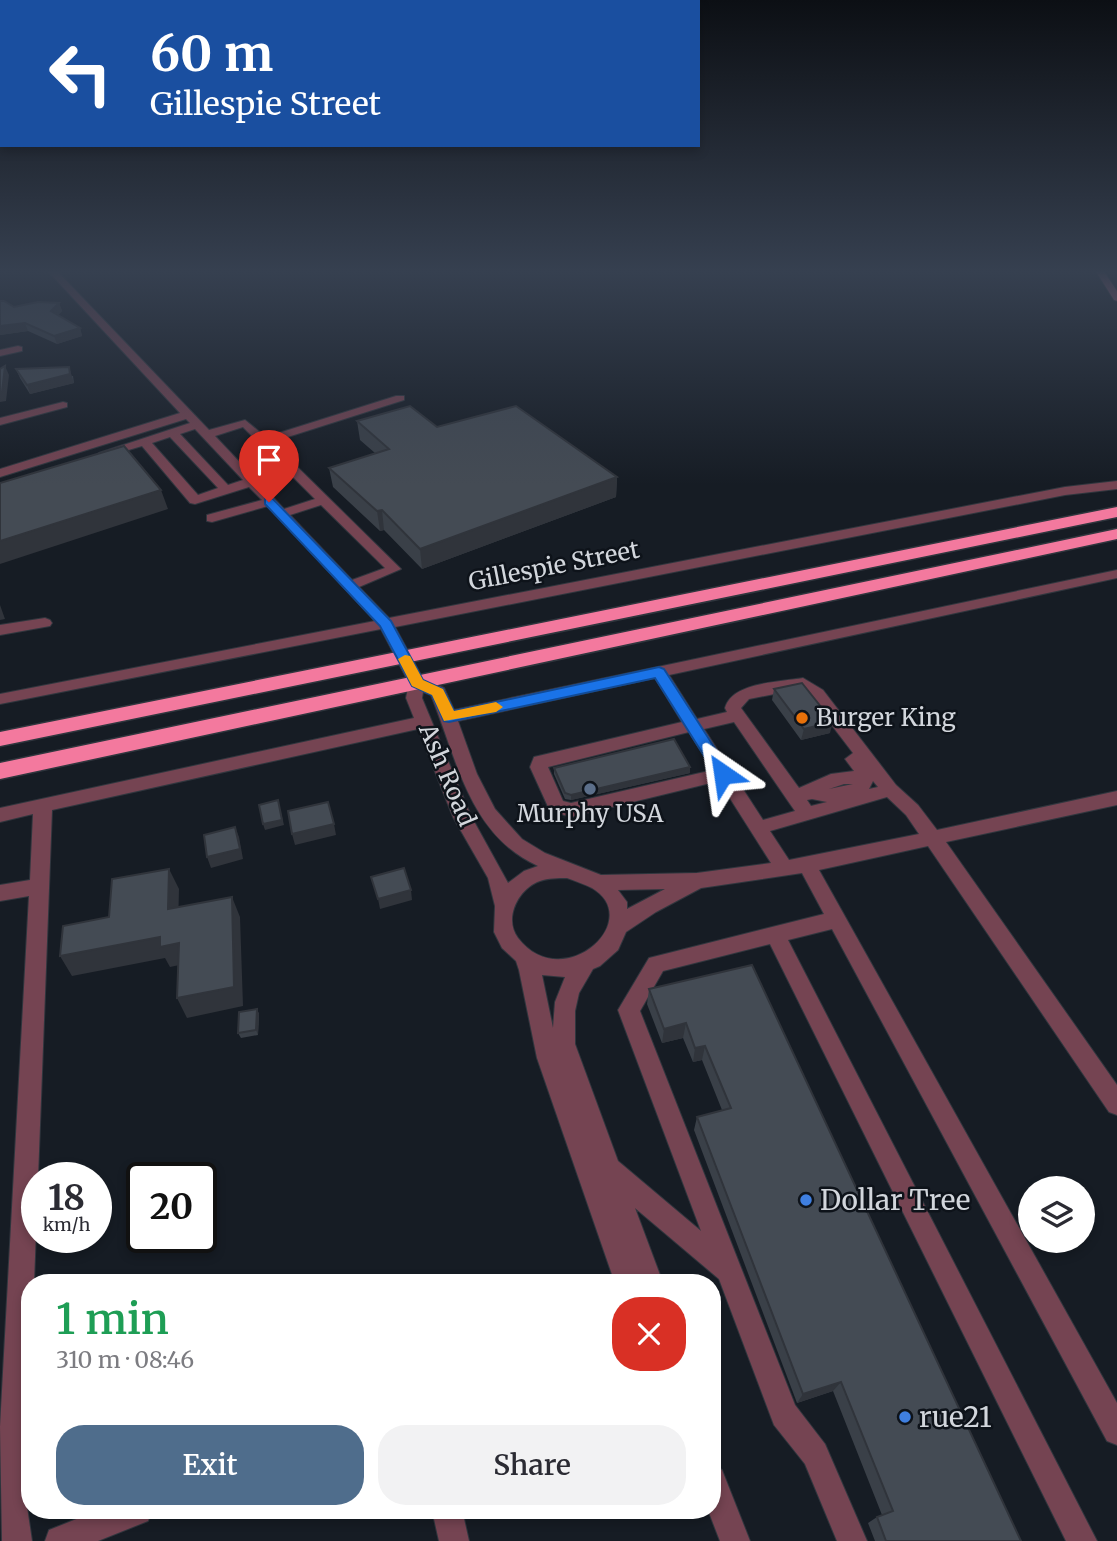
<!DOCTYPE html>
<html lang="en">
<head>
<meta charset="utf-8">
<style>
	:root { --surface:#fff; --page:#f2f2f3; --text:#2b2b33; --muted:#7c7c81; --accent:#4f6d8c }
	body { margin:0; font-family:Merriweather,serif; background:var(--page); color:var(--text); height:100vh; display:flex; flex-direction:column; font-size:26px; white-space:nowrap }
	* { box-sizing:border-box; margin:0 }
	p { font-size:23px; color:var(--muted) }
	.icon { flex:none; width:38px; height:38px; fill:none; stroke:currentColor; stroke-width:2; stroke-linecap:round; stroke-linejoin:round }
	.map { position:relative; flex:1; overflow:hidden }
	.details { position:absolute; left:21px; top:1274px; width:700px; height:245px; display:flex; flex-direction:column; background:var(--surface); border-radius:28px; box-shadow:0 4px 10px #0003 }
	.details>* { flex:none }
	.guide { position:absolute; left:0px; top:0px; width:700px; height:147px; box-shadow:0 4px 10px #0003; background:#1a4fa0; color:#fff; overflow:hidden }
	.buttons { position:absolute; left:1018px; top:1176px; display:grid; gap:14px }
	.buttons a { display:grid; place-items:center; width:77px; height:77px; border-radius:50%; background:var(--surface); box-shadow:0 4px 10px #0003; font-size:35px }
	.speed { position:absolute; left:21px; top:1162px; display:flex; gap:14px; font-size:35px; font-weight:700; text-align:center }
	.speed>* { display:grid; place-content:center; width:91px; height:91px; border-radius:50%; background:var(--surface); box-shadow:0 4px 10px #0003; line-height:1 }
	.speed small { font-size:18px; font-weight:400 }
	.speed .limit { border:4px solid #111; border-radius:10px; background:#fff; color:#111 }
	.pin { position:absolute; display:grid; place-items:center; width:60px; height:60px; color:#fff; margin:-72px -30px; border-radius:50% 50% 50% 0; rotate:-45deg; box-shadow:0 0 7px #0007 }
	.pin .icon { rotate:45deg }
	.me { position:absolute; width:77px; margin:-38px; rotate:328deg; stroke-linejoin:round; filter:drop-shadow(0 0 5px #0008) }
	.turn { display:flex; align-items:center; gap:24px; height:147px; padding:0 35px; font-size:32px }
	.turn .icon { width:91px; height:91px; stroke-width:2.5 }
	.turn b { display:block; font-size:49px; line-height:60px }
	.round { display:grid; place-items:center; flex:none; width:74px; height:74px; border-radius:28px; background:var(--page) }
	.summary { display:flex; align-items:center; justify-content:space-between; height:119px; padding:0 35px }
	h1 { font-size:42px; font-weight:600; line-height:52px; color:#1e9e55 }
	.action { display:flex; gap:14px; margin-top:auto; padding:14px 35px }
	.action a { flex:1; height:80px; border-radius:28px; background:var(--accent); color:#fff; font-size:28px; font-weight:600; line-height:80px; text-align:center }
	.action a+a { background:var(--page); color:var(--text) }
	.map>svg:first-child { display:block }
</style>
</head>
<body>
<div class="map">
<svg width="1117" height="1541" viewBox="0 0 1117 1541">
	<rect width="100%" height="100%" fill="#161c24"/>
	<g fill="none" stroke-linecap="round" stroke-linejoin="round">
		<g stroke="#30363e" stroke-width="2">
			<path id="minor" d="M47,270h9l153,160 36,-10 21,17 130,-41h8v4l-132,42 129,127 -42,18 30,31 676,-131 52,-6v8l-52,6 -670,132 28,52 21,9 10,22 663,-140v8l-448,97 28,44 30,-7 -2,-4c7,-26 55,-26 78,-30l20,12 73,95 22,20 19,25 180,-39v14l-171,37 171,243v30l-8,-3 -181,-266 -109,24 298,533v42l-10,-4 -275,-512 -44,11 309,601h-31l-296,-597 -107,27 -23,40 155,394 30,39 42,97h-30l-32,-77 -31,-39 -55,-146 -84,-71 28,75h-48l-78,-225 -18,-88 -3,-9 -14,-13 -8,-16 1,-26 -7,-28 -35,-61 -35,-88 -366,81 -18,473h-4l-4,217 6,41h-30l-2,-114 29,-531 -29,5v-16l30,-5 3,-66 -33,8v-14l414,-90 -8,-20 3,-15 -28,-54 -381,75v-10l375,-73 -107,-115 -56,16 -5,-1v-6l55,-15 -13,-13 -54,17 -5,-1 -48,-57 -37,11 -6,-4 91,-30 -4,-4 -186,58v-8l180,-56zM243,427l72,72 -31,10 -69,-73zM195,429l48,51 -15,5 -48,-51zM170,437l48,51 -20,7 -46,-52zM321,505l64,63 -33,12 -62,-65zM655,678l27,44 -148,35 -4,10 20,44 21,6 148,-36 52,82 -74,10 -96,2 -56,-22 -23,-14 -27,-30 -18,-35 -19,-53zM800,689l11,9 42,55 -8,6 9,12 -23,3 -32,14 -58,-80 8,-9zM423,692l8,3c26,64 38,140 107,171l-14,5 -16,12 -37,-67 -49,-118zM734,722l54,79 7,10 -32,9 -59,-91zM689,732l24,38 -142,33 -8,-2 -15,-34zM873,781l5,6 -9,2zM844,784h9l-24,5zM887,797l19,18 13,19 -130,26 -19,-29zM812,799l15,3 -16,4 -4,-6zM802,873l22,41 -175,44 -31,52 83,221 -83,-70 -43,-117v-33l4,-18 14,-24 7,-3 18,-16 8,-18 30,-20 45,-24zM567,878c8,3 17,6 25,10 54,32 -29,108 -74,50 -15,-20 1,-50 22,-57 8,-3 18,-3 27,-3zM665,889l-38,20v-7l-9,-12zM542,975l23,2 -10,25 -2,26z
				M18,346l4,1v4l-22,5v-6z
				M63,402l4,1v4l-67,18v-7z
				M45,618l5,2 2,3 -2,3 -50,9v-10z
				M712,1465l10,5 28,71h-30l-12,-31h4z
				M99,1510h53l-4,11 -50,20h-53l4,-11z
				M432,1510h30l7,31h-30z"/>
		</g>
		<g stroke="#30363e" stroke-width="2">
			<path id="major" d="M1095,270h8l14,21v10l-3,-1z"/>
		</g>
		<g stroke="#30363e" stroke-width="3">
			<path id="highway" d="M1117,507v10l-1117,229v-14z
				M1117,529v10l-1117,240v-16z"/>
		</g>
		<use href="#minor" fill="#754452" fill-rule="evenodd"/>
		<use href="#major" fill="#cf6a88" fill-rule="evenodd"/>
		<use href="#highway" fill="#f3799e" fill-rule="evenodd"/>
	</g>
	<path fill="#3a4048" d="M0,301l14,6 45,-4 3,8 -4,4 22,13 2,8 -25,8 -29,-13 -28,4z
		M16,369l57,7 1,7 -44,11 -10,-16z
		M357,421l80,6 180,50 -1,20 -194,72 -38,-39 -4,1 -47,-44 -4,-19 46,-15 -15,-13z
		M774,689l56,44 -29,7 -29,-40z
		M690,767v6l-119,27 -6,-1 -11,-25v-6z
		M752,965l269,576h-146l-7,-18 9,-6 5,-2 -49,-124 -36,12 -103,-273 3,-13 25,-7 -20,-50 -9,2 -10,-24 -21,5 -15,-39 2,-15z
		M257,1009l2,5 -1,21 -17,3 -3,-5z"/>
	<path fill="#30343b" d="M59,303l3,8 -8,8 -3,-8z
		M25,323l3,8 -28,4v-9z
		M80,328l2,8 -25,8 -3,-8z
		M5,366l4,9 -3,26 -6,1v-10z
		M69,367l5,16 -44,11 -3,-9z
		M617,477l-1,20 -194,72 -2,-20z
		M161,490l7,19 -168,55v-23z
		M382,510l2,20 -4,1 -3,-20z
		M0,605l5,14 -5,1z
		M833,722l-3,11 -29,7 3,-11z
		M690,767v6l-119,27v-5z
		M278,800l6,25 -19,5 -2,-6z
		M334,824l2,11 -41,10 -3,-11z
		M235,827l4,10 4,22 -32,9 -4,-11z
		M169,869l10,20 -1,40 -10,-20z
		M411,890l1,10 -32,9 -2,-10z
		M232,897l8,20 3,89 -56,12 -10,-20z
		M160,937l19,6 10,20 -19,4 -5,-9 -93,18 -12,-20z
		M257,1009l2,5 -1,21 -2,-5z
		M686,1023l-3,15 -21,5 2,-14z
		M705,1046l-3,14 -9,2 2,-14z
		M841,1382l-8,9 -36,12 6,-9z"/>
	<path fill="#444b54" stroke="#30343b" stroke-width="2" d="M0,301h4l10,6 24,-5 21,1 -8,8 29,17 -26,8 -29,-13 -25,3z
		M5,366l-3,26h-2v-23z
		M69,367l1,7 -43,11 -11,-16z
		M410,406l27,21 79,-21 101,71 -197,72 -38,-39 -5,1 -48,-43 60,-19 -32,-28z
		M124,446l37,44 -161,51v-58z
		M802,683l31,39 -29,7 -30,-40z
		M674,739l16,28 -119,28 -6,-2 -11,-25z
		M278,800l4,20 -19,4 -4,-19z
		M328,802l6,22 -42,10 -4,-23z
		M235,827l5,22 -33,8 -3,-22z
		M404,868l7,22 -33,9 -7,-22z
		M169,869l-1,40 64,-12 2,90 -57,11 2,-55 -19,4v-10l-100,19 3,-30 46,-9 3,-38z
		M752,965l269,576h-135l-9,-24 16,-6 -52,-129 -38,12 -106,-277 34,-9 -26,-62 -10,2 -9,-25 -22,6 -15,-40z
		M257,1009l-1,21 -18,3 1,-21z"/>
	<linearGradient id="sky" x2="0" y2="1"><stop stop-color="#0c0f14"/><stop offset="0.56" stop-color="#364050"/><stop offset="1" stop-color="#364050" stop-opacity="0"/></linearGradient>
	<rect width="1117" height="485" fill="url(#sky)"/>
	<path fill="#1a73e8" stroke="#114b97" stroke-width="2" d="M265,499h8l118,122 32,59 20,9 11,22 205,-44 5,2 65,101v8h-11l-63,-100 -206,44 -5,-1 -12,-26 -20,-9 -32,-60 -115,-122z"/>
	<path fill="#f59e0b" d="M405,655l5,1 13,24 20,9 11,22 42,-9 7,5 -7,5 -52,9 -12,-26 -20,-9 -14,-27z"/>
	<circle fill="#e8710a" stroke="#0e131a" stroke-width="2.5" cx="802" cy="718" r="7"/>
	<circle fill="#5c6f8a" stroke="#0e131a" stroke-width="2.5" cx="590" cy="789" r="7"/>
	<g fill="#3f7fe0" stroke="#0e131a" stroke-width="2.5">
		<circle cx="806" cy="1200" r="7"/>
		<circle cx="905" cy="1417" r="7"/>
	</g>
	<g text-anchor="middle" stroke-width="5" stroke-linejoin="round" paint-order="stroke">
		<g font-size="24" fill="#d2d6dc" stroke="#0e131a">
			<text transform="translate(554 566) rotate(-11)" y="8">Gillespie Street</text>
			<text transform="translate(447 775) rotate(67)" y="8">Ash Road</text>
		</g>
		<g font-size="24" fill="#d2d6dc" stroke="#0e131a" text-anchor="start">
			<text x="816" y="726">Burger King</text>
			<text x="590" y="822" text-anchor="middle">Murphy USA</text>
		</g>
		<g font-size="28" fill="#d2d6dc" stroke="#0e131a" text-anchor="start">
			<text x="820" y="1210">Dollar Tree</text>
			<text x="919" y="1427">rue21</text>
		</g>
	</g>
</svg>
<div class="buttons">
<a><svg class="icon" aria-label="layers" viewBox="0 0 24 24"><path d="M12 4l9 5-9 5-9-5zM3 14l9 5 9-5"/></svg></a>
</div>
<div class="speed"><div>18<small>km/h</small></div><div class="limit">20</div></div>
<div class="pin" style="left:269px;top:502px;background:#d93025"><svg class="icon" aria-label="arrive" viewBox="0 0 24 24"><path d="M6 21V4h12l-3 4 3 4H6"/></svg></div>
<svg class="me" style="left:723px;top:774px" viewBox="-20 -20 40 40"><path d="M0-17L14 15 0 8-14 15z" fill="#1a73e8" stroke="#fff" stroke-width="4"/></svg>
<div class="guide">
<div class="turn"><svg class="icon" aria-label="left" viewBox="0 0 24 24"><path d="M17 20v-9H6M10 6l-5 5 5 5"/></svg><div><b>60 m</b>Gillespie Street</div></div>
</div>
<section class="details">
<div class="summary"><div><h1>1 min</h1><p>310 m · 08:46</p></div><a class="round" style="background:#d93025;color:#fff"><svg class="icon" aria-label="close" viewBox="0 0 24 24"><path d="M6 6l12 12M18 6L6 18"/></svg></a></div>
<div class="action"><a>Exit</a><a>Share</a></div>
</section>
</div>
</body>
</html>
